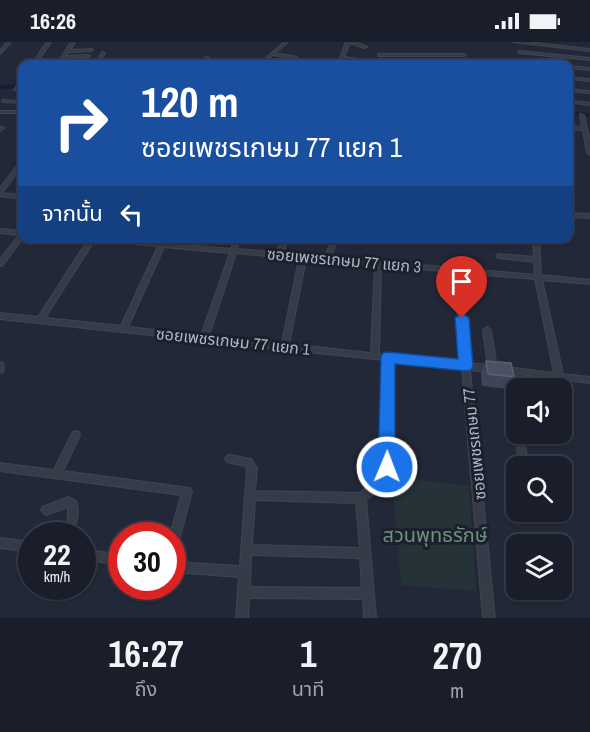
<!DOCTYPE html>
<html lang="th">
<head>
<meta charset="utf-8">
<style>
	:root { --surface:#1a1e2a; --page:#232732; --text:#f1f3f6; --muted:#9fa2a8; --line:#383c47 }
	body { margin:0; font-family:"Archivo Narrow","Noto Sans Thai",sans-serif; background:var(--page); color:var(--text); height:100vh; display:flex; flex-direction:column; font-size:22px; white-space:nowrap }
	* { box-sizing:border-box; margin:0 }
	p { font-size:20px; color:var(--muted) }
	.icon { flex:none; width:33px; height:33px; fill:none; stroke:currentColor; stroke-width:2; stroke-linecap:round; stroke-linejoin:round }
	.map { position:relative; height:576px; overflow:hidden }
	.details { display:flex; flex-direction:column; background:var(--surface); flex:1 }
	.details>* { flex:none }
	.banner { position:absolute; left:18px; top:18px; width:555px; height:183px; border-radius:12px; box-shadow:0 2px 4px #0004,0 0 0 2px var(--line); background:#1a4fa0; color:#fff; overflow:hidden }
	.fabs { position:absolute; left:506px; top:336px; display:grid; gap:12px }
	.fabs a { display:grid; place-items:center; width:66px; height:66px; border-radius:12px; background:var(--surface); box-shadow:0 2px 4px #0004,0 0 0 2px var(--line); font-size:30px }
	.speed { position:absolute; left:18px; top:480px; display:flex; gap:12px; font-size:30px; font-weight:700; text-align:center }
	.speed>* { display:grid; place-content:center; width:78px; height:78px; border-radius:50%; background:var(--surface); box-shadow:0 2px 4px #0004,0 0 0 2px var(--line); line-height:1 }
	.speed small { font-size:15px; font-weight:400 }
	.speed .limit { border:9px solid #d22; background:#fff; color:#111 }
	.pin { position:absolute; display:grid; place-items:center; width:51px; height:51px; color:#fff; margin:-62px -26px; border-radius:50% 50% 50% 0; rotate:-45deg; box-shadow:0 0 6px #0007 }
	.pin .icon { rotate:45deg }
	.me { position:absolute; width:66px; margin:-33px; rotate:1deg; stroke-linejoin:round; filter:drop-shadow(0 0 4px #0008) }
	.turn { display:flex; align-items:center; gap:21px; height:126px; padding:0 24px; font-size:27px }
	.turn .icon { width:78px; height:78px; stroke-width:2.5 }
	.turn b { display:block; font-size:42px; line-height:51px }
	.then { display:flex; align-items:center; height:57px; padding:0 24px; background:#0003; gap:12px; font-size:22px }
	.eta { display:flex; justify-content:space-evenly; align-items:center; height:102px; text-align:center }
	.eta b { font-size:36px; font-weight:800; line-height:42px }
	.status { display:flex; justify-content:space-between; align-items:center; height:42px; padding:0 30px; background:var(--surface); direction:ltr }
	.status svg { height:16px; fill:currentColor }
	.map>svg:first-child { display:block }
</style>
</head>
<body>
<div class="status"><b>16:26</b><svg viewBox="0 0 49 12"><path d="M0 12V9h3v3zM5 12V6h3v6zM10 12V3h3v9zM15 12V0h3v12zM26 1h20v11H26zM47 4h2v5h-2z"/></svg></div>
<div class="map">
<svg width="590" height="576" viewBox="0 0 590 576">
	<rect width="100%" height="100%" fill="#232838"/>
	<path fill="#253339" d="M392,435l77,9 7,105 -75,-6z"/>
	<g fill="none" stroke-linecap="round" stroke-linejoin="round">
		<path stroke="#171f34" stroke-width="4" d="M0,45l22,-1
			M568,71l22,2"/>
		<g stroke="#404451" stroke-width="2">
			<path id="minor" d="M7,0h4l-11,12v-3z
				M47,0h4l-15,22h-4z
				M71,0h4l-5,8 21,-1 2,1 -2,1 -22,1 -3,4 22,-1 2,1 -2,1 -23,1 -3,4 22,-1h1v2l-28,1z
				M284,0h4l-13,11 22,4v2l-24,-4 -10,9h-4z
				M346,0h9l12,5 -3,1 -14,-5 -6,14 14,2v2l-18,-3z
				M513,0h13l64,7v2z
				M519,9l71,7v2l-72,-7z
				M102,10l3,1 -6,11h-4z
				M379,12h85l2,1 -2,1h-86v-2z
				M206,15l3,1 -5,6h-4z
				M382,18l41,1 2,1 -2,1 -42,-1 -1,-1z
				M515,18l30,3 2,1h-9l-24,-2v-2z
				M568,24l22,2v2l-22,-2z
				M568,35l22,2v2l-22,-2z
				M21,37h1v4l-3,6 3,1v2l-8,-2z
				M568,47l22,2v2l-22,-2z
				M2,58l20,1v2l-18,-1 -2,-1z
				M574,59l16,2v2l-15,-2 -7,4v-3z
				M0,69h22v2h-22z
				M580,72l4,1 6,26v14l-3,-2 -4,-23 -15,-1v-3l14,1z
				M0,85h2l2,1 -4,3z
				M22,119v5l-20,27 20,2v4l-22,-3v-8l20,-26z
				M568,171l22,1v4l-22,-1z
				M0,187l22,2 1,7 -21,28h-2v-7l19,-24 -19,-2z
				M84,196h31l45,4 2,-4h6l-2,5 65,6 4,-11h6l-4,11 40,3 5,-14h6l-5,15 42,4 7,-19h6l-7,19 204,18 -1,-13 -35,-4 -3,-2 3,-2 35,3 -1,-19h6l2,37 49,5v4l-48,-4 21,94 27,3v6l-74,-9 2,14h-2v22l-3,-1 -1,-3 -5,-33 -5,-1 -1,-2 1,-2 3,-1 49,6 -19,-94 -74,-6 9,90 18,2 -5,-35 4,-3 4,3 6,39 -1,2 -3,1 -23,-2 25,248h-12l-21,-249 -70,-8 -1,115 -5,8 -20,16 10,118h-12l-1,-19 -114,-1 -1,20h-12l3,-41 -67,-5v-10l68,4 7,-97 -2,-3 -18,-4 -2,-3 2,-3 3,-1 21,4 6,9 -2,23 104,2 21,-15 1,-3 3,-115 -384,-41v-6l38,4 50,-77zM94,199l64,5 -37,80 -76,-8zM164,205l66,6 -29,82 -73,-8zM236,211l63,6 -17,84 -73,-7zM306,217l69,6 -4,88 -82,-9zM381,224l73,6 8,90 -83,-8zM255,458l101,3 4,45 -108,-3zM251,513l109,3 2,30 -112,-1z
				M0,320l3,1c1,3 1,6 0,9l-3,1z
				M76,389l3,1 1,3 -17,36 127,17 2,3 -16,61 -4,1v-17h-2l11,-41 -181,-24v-8l54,7 19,-38z
				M516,391l8,1 4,32h-9z
				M68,455l8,4c4,12 0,23 -4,35h-10l6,-18v-11l-22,8 -3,-2 -2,-3 2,-3z
				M0,496l32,4v10l-32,-4z
				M82,507l40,6v10l-40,-6z"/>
		</g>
		<use href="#minor" fill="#363b48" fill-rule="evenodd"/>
	</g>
	<path fill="#3e4556" d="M486,319l28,16 -7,12 -25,-3 -1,-13z"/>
	<path fill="#4a5162" stroke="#5a6171" stroke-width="1.5" d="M486,319l25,2 3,14 -26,-3z"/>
	<path fill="#1a73e8" stroke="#114b97" stroke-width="1.5" d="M462,271l7,5 4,48 -2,4 -5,1 -71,-7v103l-2,6 -6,2 -6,-2 -3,-6 3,-110 2,-4 5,-1 70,7 -3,-41z"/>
	<g text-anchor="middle" stroke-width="6" stroke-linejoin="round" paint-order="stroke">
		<g font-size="16" fill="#b1b6c4" stroke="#1c202d">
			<text transform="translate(344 218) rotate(5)" y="6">ซอยเพชรเกษม 77 แยก 3</text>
			<text transform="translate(233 299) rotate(6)" y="6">ซอยเพชรเกษม 77 แยก 1</text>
			<text transform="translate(474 402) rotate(-96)" y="6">ซอยเพชรเกษม 77</text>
		</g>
		<g font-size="20" fill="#6a937a" stroke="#1c202d">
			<text x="435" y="500">สวนพุทธรักษ์</text>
		</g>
	</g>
</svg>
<div class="fabs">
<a><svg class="icon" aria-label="sound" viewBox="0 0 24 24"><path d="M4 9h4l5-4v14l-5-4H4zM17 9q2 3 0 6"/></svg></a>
<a><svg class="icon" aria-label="search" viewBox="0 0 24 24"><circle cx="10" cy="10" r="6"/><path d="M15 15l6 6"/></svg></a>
<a><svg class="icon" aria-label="layers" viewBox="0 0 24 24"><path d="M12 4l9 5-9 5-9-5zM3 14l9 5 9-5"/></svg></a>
</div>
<div class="speed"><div>22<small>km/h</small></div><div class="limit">30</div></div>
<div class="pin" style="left:462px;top:276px;background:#d93025"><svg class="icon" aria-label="arrive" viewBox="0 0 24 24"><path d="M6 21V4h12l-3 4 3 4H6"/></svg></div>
<svg class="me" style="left:387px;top:425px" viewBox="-20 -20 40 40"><circle r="17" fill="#1a73e8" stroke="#fff" stroke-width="3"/><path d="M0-11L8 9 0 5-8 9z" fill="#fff"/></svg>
<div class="banner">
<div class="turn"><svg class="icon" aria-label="right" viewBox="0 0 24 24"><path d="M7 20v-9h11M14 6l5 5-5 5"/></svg><div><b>120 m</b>ซอยเพชรเกษม 77 แยก 1</div></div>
<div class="then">จากนั้น<svg class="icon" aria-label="left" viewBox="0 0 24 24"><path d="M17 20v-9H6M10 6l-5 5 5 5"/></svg></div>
</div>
</div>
<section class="details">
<div class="eta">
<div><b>16:27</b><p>ถึง</p></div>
<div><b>1</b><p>นาที</p></div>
<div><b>270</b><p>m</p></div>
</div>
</section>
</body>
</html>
